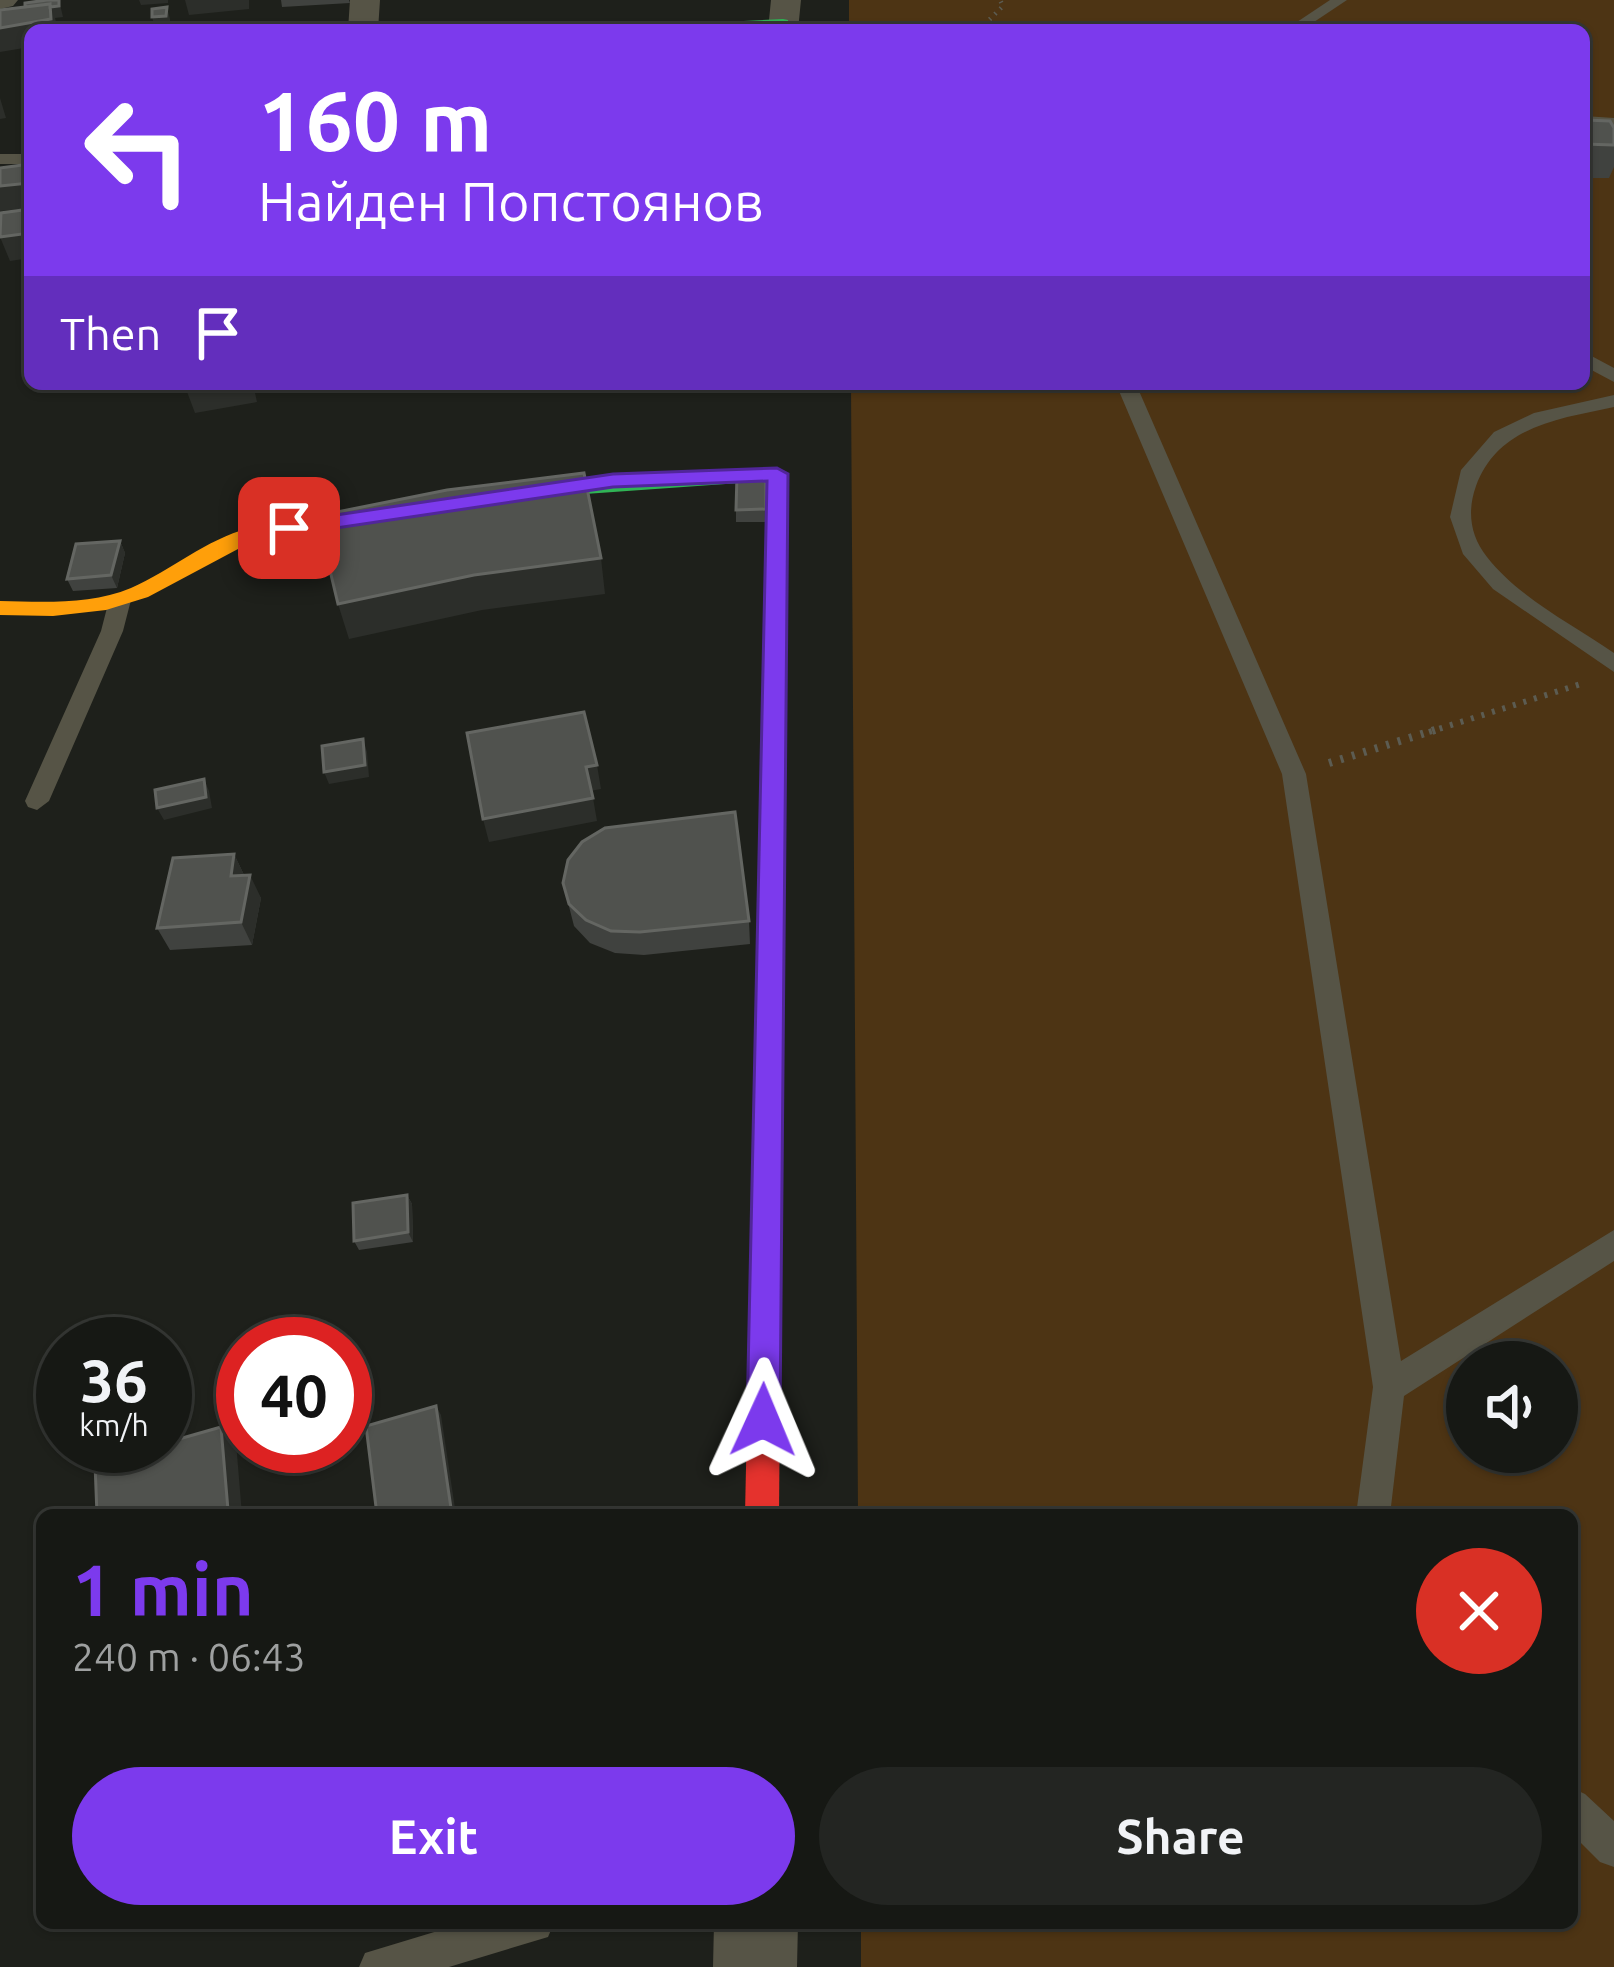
<!DOCTYPE html>
<html lang="en">
<head>
<meta charset="utf-8">
<style>
	:root { --surface:#161814; --page:#232522; --text:#f1f3f6; --muted:#9ea0a0; --line:#353734; --accent:#7c3aed }
	body { margin:0; font-family:Ubuntu,sans-serif; background:var(--page); color:var(--text); height:100vh; display:flex; flex-direction:column; font-size:45px; white-space:nowrap }
	* { box-sizing:border-box; margin:0 }
	p { font-size:39px; color:var(--muted) }
	.icon { flex:none; width:66px; height:66px; fill:none; stroke:currentColor; stroke-width:2; stroke-linecap:round; stroke-linejoin:round }
	.map { position:relative; flex:1; overflow:hidden }
	.drawer { position:absolute; left:36px; top:1509px; width:1542px; height:420px; display:flex; flex-direction:column; background:var(--surface); border-radius:18px; box-shadow:0 3px 9px #0004,0 0 0 3px var(--line) }
	.drawer>* { flex:none }
	.banner { position:absolute; left:24px; top:24px; width:1566px; height:366px; border-radius:18px; box-shadow:0 3px 9px #0004,0 0 0 3px var(--line); background:#7c3aed; color:#fff; overflow:hidden }
	.controls { position:absolute; left:1446px; top:1341px; display:grid; gap:24px }
	.controls a { display:grid; place-items:center; width:132px; height:132px; border-radius:50%; background:var(--surface); box-shadow:0 3px 9px #0004,0 0 0 3px var(--line); font-size:60px }
	.speed { position:absolute; left:36px; top:1317px; display:flex; gap:24px; font-size:60px; font-weight:700; text-align:center }
	.speed>* { display:grid; place-content:center; width:156px; height:156px; border-radius:50%; background:var(--surface); box-shadow:0 3px 9px #0004,0 0 0 3px var(--line); line-height:1 }
	.speed small { font-size:30px; font-weight:400 }
	.speed .limit { border:18px solid #d22; background:#fff; color:#111 }
	.pin { position:absolute; display:grid; place-items:center; width:102px; height:102px; color:#fff; margin:-51px; border-radius:24px; box-shadow:0 6px 18px #0006 }
	.me { position:absolute; width:132px; margin:-66px; rotate:1deg; stroke-linejoin:round; filter:drop-shadow(0 0 9px #0008) }
	.turn { display:flex; align-items:center; gap:42px; height:252px; padding:0 36px; font-size:54px }
	.turn .icon { width:156px; height:156px; stroke-width:2.5 }
	.turn b { display:block; font-size:84px; line-height:102px }
	.then { display:flex; align-items:center; height:114px; padding:0 36px; background:#0003; gap:24px; font-size:45px }
	.round { display:grid; place-items:center; flex:none; width:126px; height:126px; border-radius:63px; background:var(--page) }
	.overview { display:flex; align-items:center; justify-content:space-between; height:204px; padding:0 36px }
	h1 { font-size:72px; font-weight:700; line-height:90px; color:var(--accent) }
	.action { display:flex; gap:24px; margin-top:auto; padding:24px 36px }
	.action a { flex:1; height:138px; border-radius:72px; background:var(--accent); color:#fff; font-size:48px; font-weight:700; line-height:138px; text-align:center }
	.action a+a { background:var(--page); color:var(--text) }
	.map>svg:first-child { display:block }
</style>
</head>
<body>
<div class="map">
<svg width="1614" height="1967" viewBox="0 0 1614 1967">
	<rect width="100%" height="100%" fill="#1e201b"/>
	<path fill="#4d3414" fill-rule="evenodd" d="M849,0h765v1967h-753v-44h711v-408h-714l-7,-1131h733v-354h-735zM1467,1362h90v90h-90z"/>
	<g fill="none" stroke-linecap="round" stroke-linejoin="round">
		<path stroke="#5c5c52" stroke-width="4.5" stroke-dasharray="1.5 6" stroke-linecap="butt" d="M979,30l24,-24 -3,-6"/>
		<path stroke="#5c5c52" stroke-width="6" stroke-dasharray="3 8" stroke-linecap="butt" d="M1429,732l155,-49"/>
		<path stroke="#5c5c52" stroke-width="8" stroke-dasharray="3 9" stroke-linecap="butt" d="M1329,763l109,-34"/>
		<path fill="#565446" fill-rule="evenodd" d="M1330,0h17l-45,30h-17z
			M1584,116l30,2v10l-30,-2z
			M0,154h30v10h-30z
			M1584,352l30,16v14l-30,-16z
			M1116,384h20l170,390 95,587 213,-131v31l-210,135 -14,119h-34l17,-128 -91,-613z
			M1614,395v12c-56,12 -116,19 -138,79 -9,25 -6,50 11,71 32,41 85,67 127,96v19l-121,-83 -30,-35 -13,-37 11,-47 33,-38 40,-19z
			M120,593l11,7 -8,31 -74,170 -12,9 -9,-3 -3,-6 76,-170 8,-31z
			M1572,1788l13,6 29,27v46l-14,-5 -28,-28z
			M464,1923h90l-6,14 -99,30h-90l6,-14z"/>
		<path fill="#565446" fill-rule="evenodd" d="M0,0h18l-5,6 -13,3z
			M350,0h30l-2,30h-30z
			M771,0h30l-3,30h-30z
			M714,1923h84l-1,44h-84z"/>
		<path fill="#30b455" fill-rule="evenodd" d="M783,19l5,1v6l-154,4 7,-4z
			M777,468l10,6 -4,566 -4,8 -10,4 -10,-4 -4,-8 12,-559 -279,20 -10,-6 10,-6z"/>
		<path fill="#ff9f0a" fill-rule="evenodd" d="M488,489l7,2v8l-242,42 -105,56 -42,13 -53,6 -53,-1v-14c43,1 90,4 131,-13 41,-18 74,-48 118,-60z"/>
		<path fill="#e5322d" fill-rule="evenodd" d="M769,1028l10,4 4,8 -4,475h-34l10,-475 4,-8z"/>
	</g>
	<path fill="#40423f" d="M281,0h68l1,3 -68,4z
		M1584,120l30,8v39l-5,11h-25z
		M766,474v48h-30v-12z
		M120,541l5,12 -8,35 -44,3 -6,-12z
		M234,854l10,21 17,23 -9,47 -82,5 -13,-22z
		M563,883l186,38 1,23 -106,11 -29,-2 -25,-10 -16,-17z
		M407,1195l5,9 1,38 -54,8 -5,-9z"/>
	<path fill="#2c2e2a" d="M59,0l4,17 -8,1 3,12h-28v17l-30,5v-24z
		M139,0h29v3l-27,2z
		M185,0h64v9l-60,6z
		M167,7l3,12v8l-15,1 -3,-11z
		M0,98l6,20 -6,1z
		M30,183v25l-30,3v-25z
		M30,233v25l-20,3 -10,-24z
		M214,384h39l4,18 -62,11 -9,-24z
		M120,541l5,12 -8,35 -6,-13z
		M601,558l4,36 -123,16 -133,29 -11,-35 136,-29z
		M363,739l4,13 2,25 -40,7 -5,-12z
		M597,765l4,24 -11,2 -4,-24z
		M204,779l5,12 3,17 -48,12 -7,-12z
		M593,798l4,23 -108,21 -6,-23z
		M234,854l11,23 -14,-1z
		M250,875l11,23 -9,47 -11,-23z
		M407,1195l5,9 1,38 -5,-10z
		M436,1406l5,9 15,100h-4z
		M221,1427l15,15 6,73h-32z"/>
	<path fill="#50524e" stroke="#646662" stroke-width="3" d="M47,0h12v6l-9,1v-3l-25,3v-4z
		M50,4l1,15 -51,9v-18z
		M167,7l-1,9 -14,1v-8z
		M1584,120l26,1 4,7v17l-30,-1z
		M30,164v19l-30,3v-18z
		M30,209v24l-30,4 1,-24z
		M185,384h29l-28,5z
		M584,473l17,85 -127,17 -136,29 -21,-88 130,-26z
		M766,474v35l-30,1 1,-35z
		M120,541l-9,34 -44,4 9,-35z
		M584,712l13,53 -11,2 7,31 -110,21 -16,-86z
		M363,739l2,26 -41,7 -2,-26z
		M204,779l2,18 -49,11 -2,-18z
		M735,812l14,109 -109,11 -29,-1 -25,-11 -17,-16 -6,-21 5,-23 14,-18 23,-14z
		M234,854l-3,22 19,-1 -9,47 -84,6 16,-70z
		M407,1195l1,37 -54,9 -1,-38z
		M436,1406l16,109h-75l-11,-89z
		M221,1427l7,83 -18,5h-113l-2,-52 59,-17h11v-3z"/>
	<path fill="#7c3aed" stroke="#51269a" stroke-width="3" d="M777,468l11,6 -8,946 -5,12 -12,5 -12,-5 -4,-12 20,-939 -154,6 -324,48 -11,-7 11,-6 324,-48z"/>
</svg>
<div class="controls">
<a><svg class="icon" aria-label="sound" viewBox="0 0 24 24"><path d="M4 9h4l5-4v14l-5-4H4zM17 9q2 3 0 6"/></svg></a>
</div>
<div class="speed"><div>36<small>km/h</small></div><div class="limit">40</div></div>
<div class="pin" style="left:289px;top:528px;background:#d93025"><svg class="icon" aria-label="arrive" viewBox="0 0 24 24"><path d="M6 21V4h12l-3 4 3 4H6"/></svg></div>
<svg class="me" style="left:763px;top:1420px" viewBox="-20 -20 40 40"><path d="M0-17L14 15 0 8-14 15z" fill="#7c3aed" stroke="#fff" stroke-width="4"/></svg>
<div class="banner">
<div class="turn"><svg class="icon" aria-label="left" viewBox="0 0 24 24"><path d="M17 20v-9H6M10 6l-5 5 5 5"/></svg><div><b>160 m</b>Найден Попстоянов</div></div>
<div class="then">Then<svg class="icon" aria-label="arrive" viewBox="0 0 24 24"><path d="M6 21V4h12l-3 4 3 4H6"/></svg></div>
</div>
<section class="drawer">
<div class="overview"><div><h1>1 min</h1><p>240 m · 06:43</p></div><a class="round" style="background:#d93025;color:#fff"><svg class="icon" aria-label="close" viewBox="0 0 24 24"><path d="M6 6l12 12M18 6L6 18"/></svg></a></div>
<div class="action"><a>Exit</a><a>Share</a></div>
</section>
</div>
</body>
</html>
